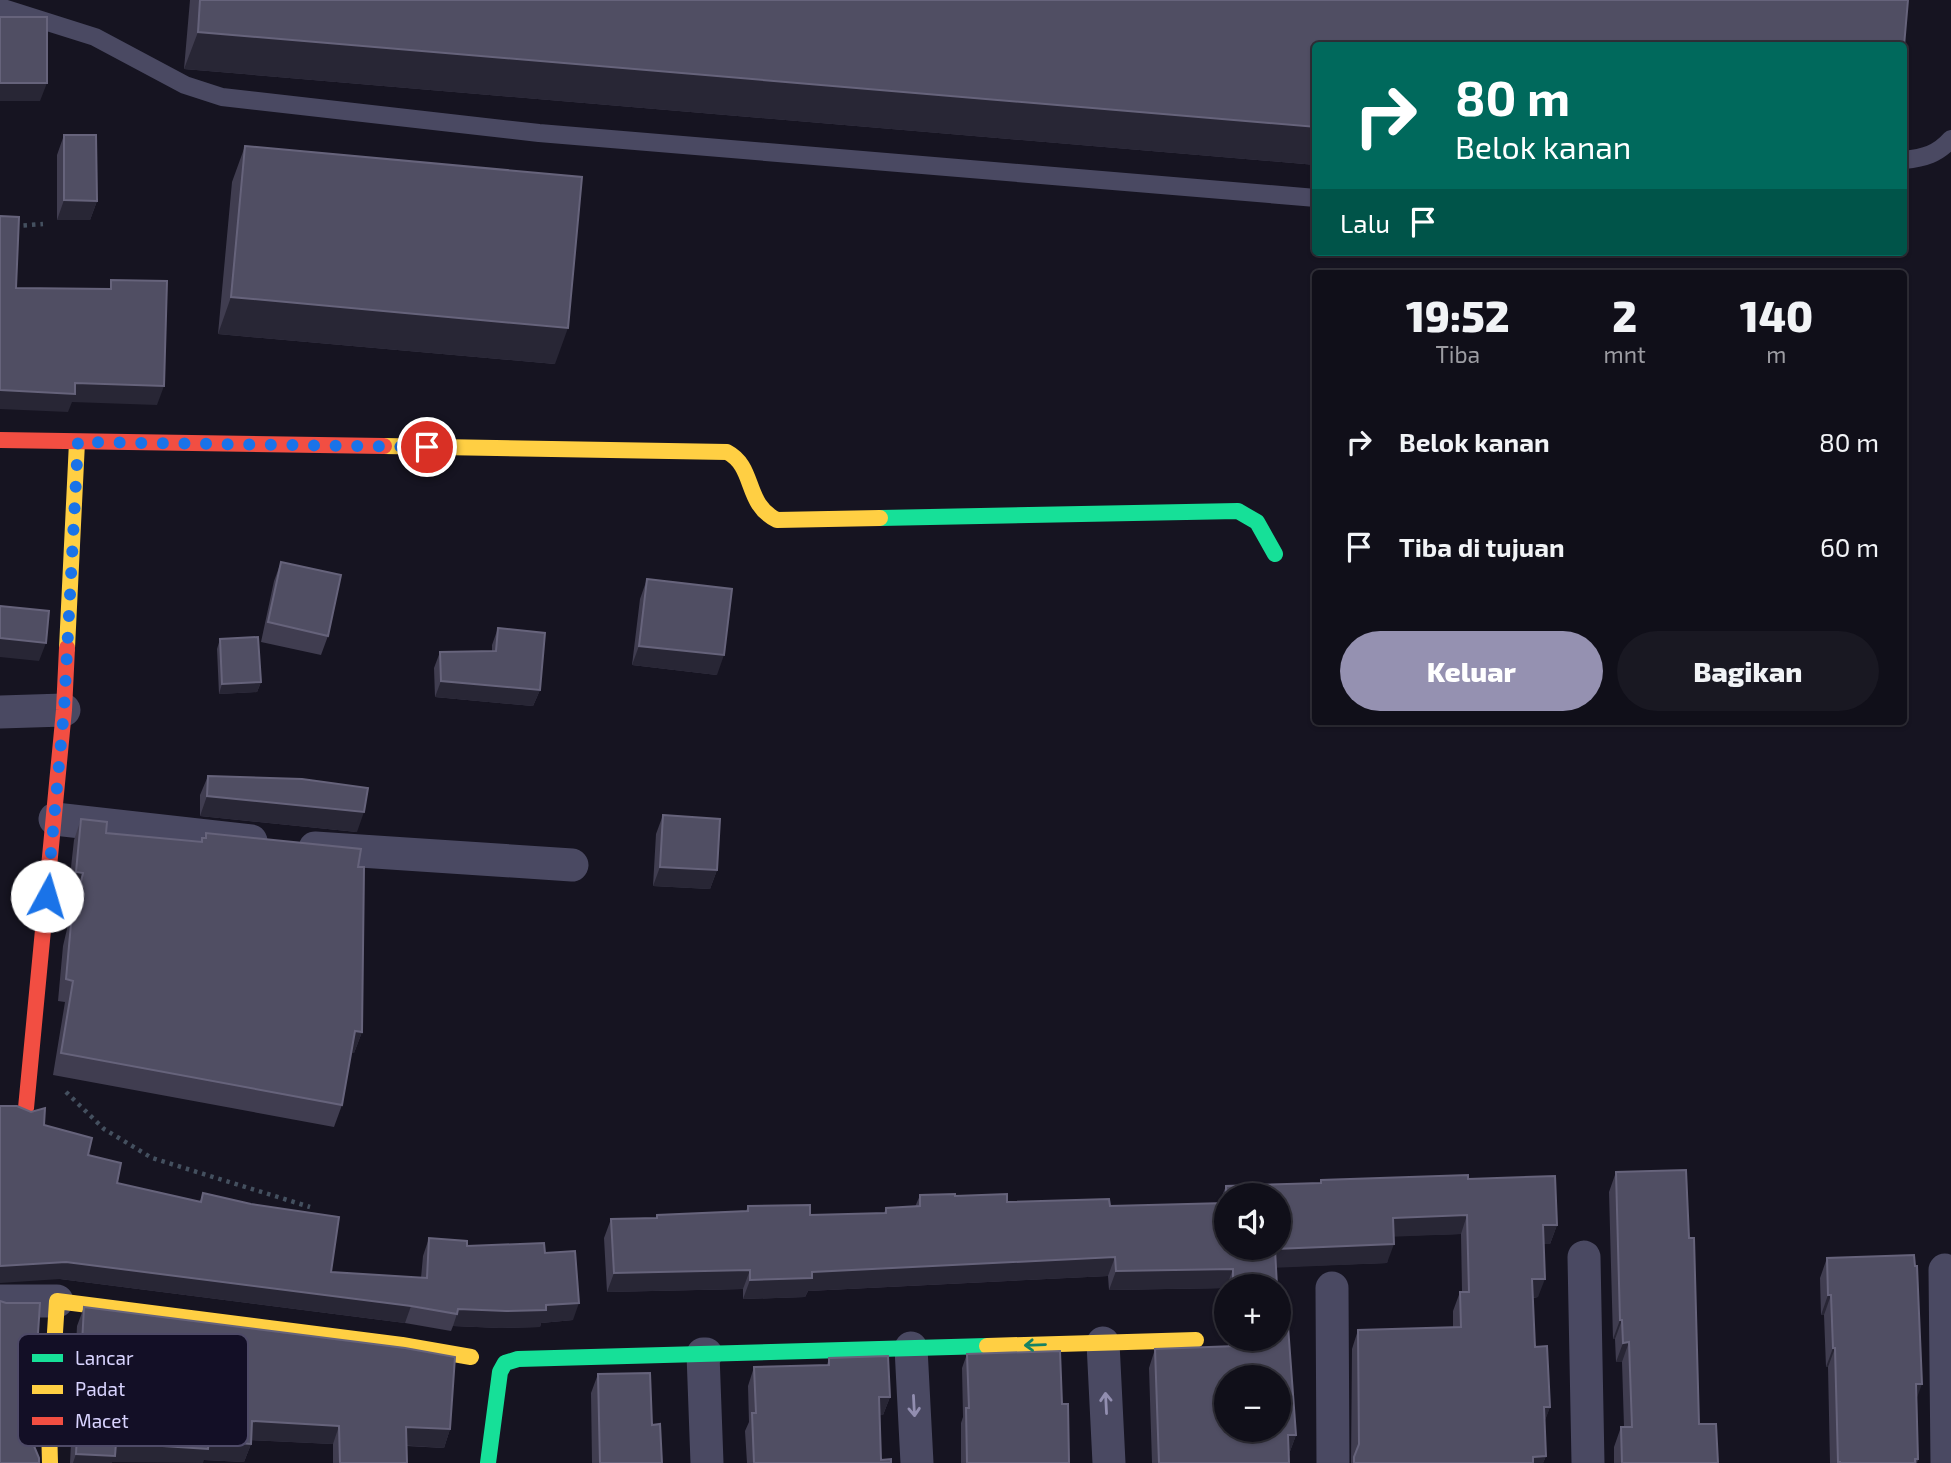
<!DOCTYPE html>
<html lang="id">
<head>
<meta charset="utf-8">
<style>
	:root { --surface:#100f19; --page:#191822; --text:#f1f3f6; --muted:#9c9ca2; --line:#302f38; --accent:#9591b1 }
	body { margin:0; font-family:"Exo 2",sans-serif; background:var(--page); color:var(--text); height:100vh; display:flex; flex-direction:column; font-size:26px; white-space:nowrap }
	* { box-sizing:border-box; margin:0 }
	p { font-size:23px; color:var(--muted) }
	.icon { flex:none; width:38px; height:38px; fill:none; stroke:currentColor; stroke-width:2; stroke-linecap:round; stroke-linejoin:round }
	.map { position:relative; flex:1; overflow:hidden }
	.details { position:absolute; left:1312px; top:270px; width:595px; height:455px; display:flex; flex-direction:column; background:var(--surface); border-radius:7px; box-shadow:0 2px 5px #0004,0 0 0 2px var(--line) }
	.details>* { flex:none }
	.guide { position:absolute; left:1312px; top:42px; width:595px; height:214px; border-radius:7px; box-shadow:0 2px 5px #0004,0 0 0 2px var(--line); background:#00695c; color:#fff; overflow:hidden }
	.fabs { position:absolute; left:1214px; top:1183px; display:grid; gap:14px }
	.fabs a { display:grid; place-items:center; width:77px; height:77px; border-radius:50%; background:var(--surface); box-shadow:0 2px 5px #0004,0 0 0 2px var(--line); font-size:35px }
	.pin { position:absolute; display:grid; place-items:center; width:60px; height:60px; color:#fff; margin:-30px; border:4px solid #fff; border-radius:50%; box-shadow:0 2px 7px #0007 }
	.me { position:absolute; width:77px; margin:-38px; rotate:6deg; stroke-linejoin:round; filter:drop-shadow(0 0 5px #0008) }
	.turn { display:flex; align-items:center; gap:24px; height:147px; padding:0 28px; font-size:32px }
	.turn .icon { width:91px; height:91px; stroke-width:2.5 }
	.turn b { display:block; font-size:49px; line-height:60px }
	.then { display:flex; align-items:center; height:66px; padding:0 28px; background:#0003; gap:14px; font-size:26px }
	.eta { display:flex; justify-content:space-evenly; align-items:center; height:119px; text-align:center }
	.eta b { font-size:42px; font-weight:800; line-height:49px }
	.action { display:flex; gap:14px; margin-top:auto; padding:14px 28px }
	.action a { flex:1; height:80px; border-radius:42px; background:var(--accent); color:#fff; font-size:28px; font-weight:800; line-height:80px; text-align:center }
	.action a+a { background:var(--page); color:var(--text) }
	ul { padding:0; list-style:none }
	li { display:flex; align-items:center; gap:21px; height:105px; padding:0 28px }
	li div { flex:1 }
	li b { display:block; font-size:26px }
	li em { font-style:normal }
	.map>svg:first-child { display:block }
</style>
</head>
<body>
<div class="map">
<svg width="1951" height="1463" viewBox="0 0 1951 1463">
	<rect width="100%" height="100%" fill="#161421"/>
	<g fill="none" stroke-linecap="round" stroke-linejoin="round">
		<path stroke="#44505f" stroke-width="4.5" stroke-dasharray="3.5 5" stroke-linecap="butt" d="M15,226l28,-2
			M66,1092l38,37 48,29 158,49"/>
		<path stroke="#4a4962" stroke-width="18" d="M0,7l95,30 90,48 37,12 317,36 777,65
			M1904,160c20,-2 34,-6 47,-21"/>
		<path stroke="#4a4962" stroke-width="33" d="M0,712l64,-2
			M55,819l196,22
			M315,848l257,17
			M1584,1257l4,206
			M1945,1270l2,193
			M1332,1288l1,175
			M0,1301h57
			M1103,1343l6,120
			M911,1348l6,115
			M706,1354h-3l4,109"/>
		<path stroke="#16e098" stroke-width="16" d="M880,518l358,-7 19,11 18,32
			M488,1463l12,-91 5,-9 13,-4 469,-13"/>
		<path stroke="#ffcf43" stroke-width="16" d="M384,446l343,6c29,15 17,52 50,68l103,-2
			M67,648l10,-206
			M987,1346l209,-6
			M50,1463l-1,-37 8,-125 345,44 69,12"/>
		<path stroke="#f24e42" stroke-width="16" d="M0,440l384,6
			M26,1108l38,-398 3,-62"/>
	</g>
	<path fill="#403d50" d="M190,0h1718l-592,46v119l-1132,-96z
		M64,135l33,66 -7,19h-33v-65z
		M245,146l310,218 -337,-30 14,-152z
		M281,562l47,74 -7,19 -60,-13 13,-61z
		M647,579l70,96 -85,-10 8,-66z
		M498,628l42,62 -7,16 -98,-9 -1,-29 6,-16 52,-1v-6z
		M220,639l41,43 -4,10 -38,2 -2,-45z
		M208,776l149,56 -157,-16v-21z
		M663,815l54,55 -7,19 -57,-3 3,-52z
		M81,819l25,14 95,9 1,-4h2l2,-5 152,34 4,165 -8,21h-3l-9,52 -8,22 -281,-52 12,-73 -7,-1 5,-55 12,-51 -7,-1 6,-54z
		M44,1125l44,30 29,28 83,19 3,-9 128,79 90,6 2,-22 6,-18 38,8 78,7 28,67 -32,3 -1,4 -40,1 -47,-2 -2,5 -46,-8 -345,-44z
		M1616,1172l83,252 19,39h-104v-16l7,-20h3l-2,-65h-6l-1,-23h-2l-4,-147z
		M1468,1179l89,46 -7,19h-7l-5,53 -5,1 2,49 15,60 -6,15 2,34 -3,7h-192l1,-114 6,-19 95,-3v-16l7,-19h2l-1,-58 -68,2 -6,27 -111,4 1,19h-50v25l-1,-23 -117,2 -1,-14 -300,15 -3,6 -62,2v-10l-136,3 -3,-54 7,-19 45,-1 1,-3 89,-4 2,-5 62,9 74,-2 2,-5 29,-1 5,-12 35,1 52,6 103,4 109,-3 7,-17 94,-3 1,-3z
		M1827,1258l90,141 1,60 -1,4h-87l-2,-96h-2l-2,-52h-3l-1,-37z
		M84,1307l366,122 -6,19 -37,-2v17h-74v-19l-82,-4v4l-7,18 -40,-2 -92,2v1h-42l7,-137z
		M1228,1339h51l17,96 -7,19v9h-137l-3,-95 6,-19 73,-3z
		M967,1354l95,50 7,59h-108v-40l2,-6 -1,-49z
		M829,1358l61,39 -7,18h-3l1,45 10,3h-144l-2,-32 4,-9 -1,-36 6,-19 73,-2z
		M598,1374l54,51 10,38h-70l-1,-70z"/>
	<path fill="#282635" d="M198,32l1118,95v38l-1132,-96z
		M0,83h47l-7,18h-40z
		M64,200l33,1 -7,19h-33z
		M231,297l337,31 -13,36 -337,-30z
		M75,383l89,3 -7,19 -85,-3 -4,10 -68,-3v-19z
		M0,638l46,5 -7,18 -39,-4z
		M639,646l85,9 -7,20 -85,-10z
		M441,681l99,9 -7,16 -98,-9z
		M261,682l-4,10 -38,2 3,-10z
		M207,796l157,16 -7,20 -157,-16z
		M660,867l57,3 -7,19 -57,-3z
		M76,872l7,1 -8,22 -7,-1z
		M355,1031l7,1 -8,21h-7z
		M1467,1215l-6,19 -75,3 7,-19z
		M1543,1225h14l-7,19h-14z
		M1394,1244l-7,19 -119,5 7,-19z
		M1115,1257l-7,19 -300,15 -3,6 -62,2 7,-19 62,-8z
		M66,1262l345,44 -6,17 -345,-44 -60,4v-17z
		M1233,1269l-7,19 -117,2 7,-19z
		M750,1270l-7,19 -136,3 7,-19z
		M1532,1279h13l-7,18 -12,1z
		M1828,1295h3l-7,20h-3z
		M579,1303l-6,17 -32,3 -1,4 -40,1 -47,-2 4,-12 1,-5 88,-4z
		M1620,1320h2l-7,19h-2z
		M1629,1342l-7,20h-6l7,-19z
		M1833,1348h2l-7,19h-2z
		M1916,1384h6l-7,19z
		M879,1397h11l-7,18 -10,1z
		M1544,1407h6l-7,19z
		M252,1421l87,5 -6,18 -87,-4z
		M406,1427l44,2 -6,19 -45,-3z
		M1288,1435h8l-7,19z
		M209,1441l42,3 -7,18 -40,-2 -1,3 -91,-1v1h-39l3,-9 40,-11z
		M1546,1456l-3,7h-12l2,-6z"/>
	<path fill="#504e63" stroke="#66637b" stroke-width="2" fill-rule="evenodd" d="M200,0h1708l-4,46h-588v81l-1118,-95z
		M0,17h47v66h-47z
		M64,135h32l1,66 -33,-1z
		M245,146l337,31 -14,151 -337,-31z
		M0,216l19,1 -3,71 95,1v-9l56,1 -3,105 -89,-3v11l-75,-4z
		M281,562l60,13 -13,61 -60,-14z
		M647,579l85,10 -8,66 -85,-9z
		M0,606l49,5 -3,32 -46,-5z
		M498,628l47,5 -5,57 -99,-9 -1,-29 56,-1z
		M258,637l3,45 -39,2 -2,-45z
		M208,776l94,3 66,9 -4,24 -157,-16z
		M663,815l57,4 -3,51 -57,-3z
		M81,819l26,3 -1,11 96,9v-4h4v-5l155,16 -3,18h6l-2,165 -7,-1 -13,74 -281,-52 12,-72 -7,-2 5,-55 12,-51 -7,-1z
		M0,1106h17l14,6 14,-4 -1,17 48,13 -4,17 33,8 -4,20 84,19 2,-9 48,11 88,13 -8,55 96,6 2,-40 38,3v5l77,-3 1,10 30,-2 4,52 -33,2v5l-40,1 -48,-2 -1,5 -46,-8 -345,-44 -66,4z
		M1686,1170l3,68h5l5,186h17l2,39h-96l-1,-36h11l-3,-85 -6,1 -1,-23h-2l-4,-148z
		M1468,1175v4l87,-3 2,49h-14l2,54h-13l3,68 12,-1 3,61h-6l2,49 -13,1v6h-179v-6l5,-13 -1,-114 103,-3 -1,-35h9l-2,-77 -74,3 1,26 -119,5 2,37h-44v-17l-117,2 -1,-14 -303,15v6l-62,2v-10l-136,3 -3,-54 46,-1v-3l91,-4v-5l62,-1v10l76,-2v-5l34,-2v-11l35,-1v2l52,-2v8l102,-3 1,7 116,-3v-17l95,-3v-3zM1227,1195h52v53h-52z
		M1914,1255l1,11h2l5,118h-6l2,75h-3v4h-75v-1h-2l-3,-114h-2l-2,-53h-3l-1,-37z
		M0,1301l6,2h34l-7,106 1,37 5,12v5h-39z
		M84,1307l321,41 50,9 -5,72 -44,-2 1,36h-67l-1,-37 -87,-5 -1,23 -42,-3 -1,8 -92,-6 -1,13 -39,-2z
		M1288,1326l8,109h-8l1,28h-130l-4,-114 81,-3 -1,-7h44v-12zM1227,1377h52v53h-52z
		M1060,1351l2,53h6l1,59h-102l-1,-55h3l-2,-54z
		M888,1356l2,41h-11l2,63 10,-1v4h-137l-2,-50h4l-2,-46 75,-2v-7z
		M650,1373l2,52 8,-1 2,39h-62l-2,-89z"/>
	<defs><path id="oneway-shaft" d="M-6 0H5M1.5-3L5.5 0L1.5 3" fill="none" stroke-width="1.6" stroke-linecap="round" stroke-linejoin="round" transform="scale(1.75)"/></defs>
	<use stroke="#158265" href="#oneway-shaft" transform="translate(1035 1345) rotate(178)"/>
	<g stroke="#928eb0">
		<use href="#oneway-shaft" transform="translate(1106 1403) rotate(-93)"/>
		<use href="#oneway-shaft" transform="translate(914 1406) rotate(87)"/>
	</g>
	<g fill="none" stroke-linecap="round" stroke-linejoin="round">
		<path stroke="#1a73e8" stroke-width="12" stroke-dasharray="0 21.6" d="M47,896l17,-186 14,-268 349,5"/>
	</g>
	<rect x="18" y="1334" width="230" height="112" rx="10" fill="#130f26" stroke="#4e4a67" stroke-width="2"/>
	<rect x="32" y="1354" width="31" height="8" fill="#16e098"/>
	<rect x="32" y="1385" width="31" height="9" fill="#ffcf43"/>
	<rect x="32" y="1417" width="31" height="8" fill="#f24e42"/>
	<g font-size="19" fill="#d9d4ff">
		<text x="75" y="1365">Lancar</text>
		<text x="75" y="1396">Padat</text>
		<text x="75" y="1428">Macet</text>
	</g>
</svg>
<div class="fabs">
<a><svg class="icon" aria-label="sound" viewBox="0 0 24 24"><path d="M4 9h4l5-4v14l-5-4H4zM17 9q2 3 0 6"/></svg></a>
<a>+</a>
<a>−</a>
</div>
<div class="pin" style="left:427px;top:447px;background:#d93025"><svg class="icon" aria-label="arrive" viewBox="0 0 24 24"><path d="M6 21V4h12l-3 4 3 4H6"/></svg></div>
<svg class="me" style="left:47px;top:896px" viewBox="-20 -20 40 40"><circle r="19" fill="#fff"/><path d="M0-13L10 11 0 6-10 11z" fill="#1a73e8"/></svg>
<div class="guide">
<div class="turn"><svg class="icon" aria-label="right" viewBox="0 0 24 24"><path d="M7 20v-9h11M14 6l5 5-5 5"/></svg><div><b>80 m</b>Belok kanan</div></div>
<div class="then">Lalu<svg class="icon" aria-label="arrive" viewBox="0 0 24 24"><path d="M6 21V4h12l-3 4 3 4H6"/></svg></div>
</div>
<section class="details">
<div class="eta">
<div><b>19:52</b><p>Tiba</p></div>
<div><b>2</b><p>mnt</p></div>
<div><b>140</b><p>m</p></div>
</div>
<ul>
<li><svg class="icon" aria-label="right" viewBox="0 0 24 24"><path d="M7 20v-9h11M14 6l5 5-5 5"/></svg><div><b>Belok kanan</b></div><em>80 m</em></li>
<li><svg class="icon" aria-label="arrive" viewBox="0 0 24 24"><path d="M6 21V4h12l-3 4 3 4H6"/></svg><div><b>Tiba di tujuan</b></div><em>60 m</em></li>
</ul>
<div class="action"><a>Keluar</a><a>Bagikan</a></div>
</section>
</div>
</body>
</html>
